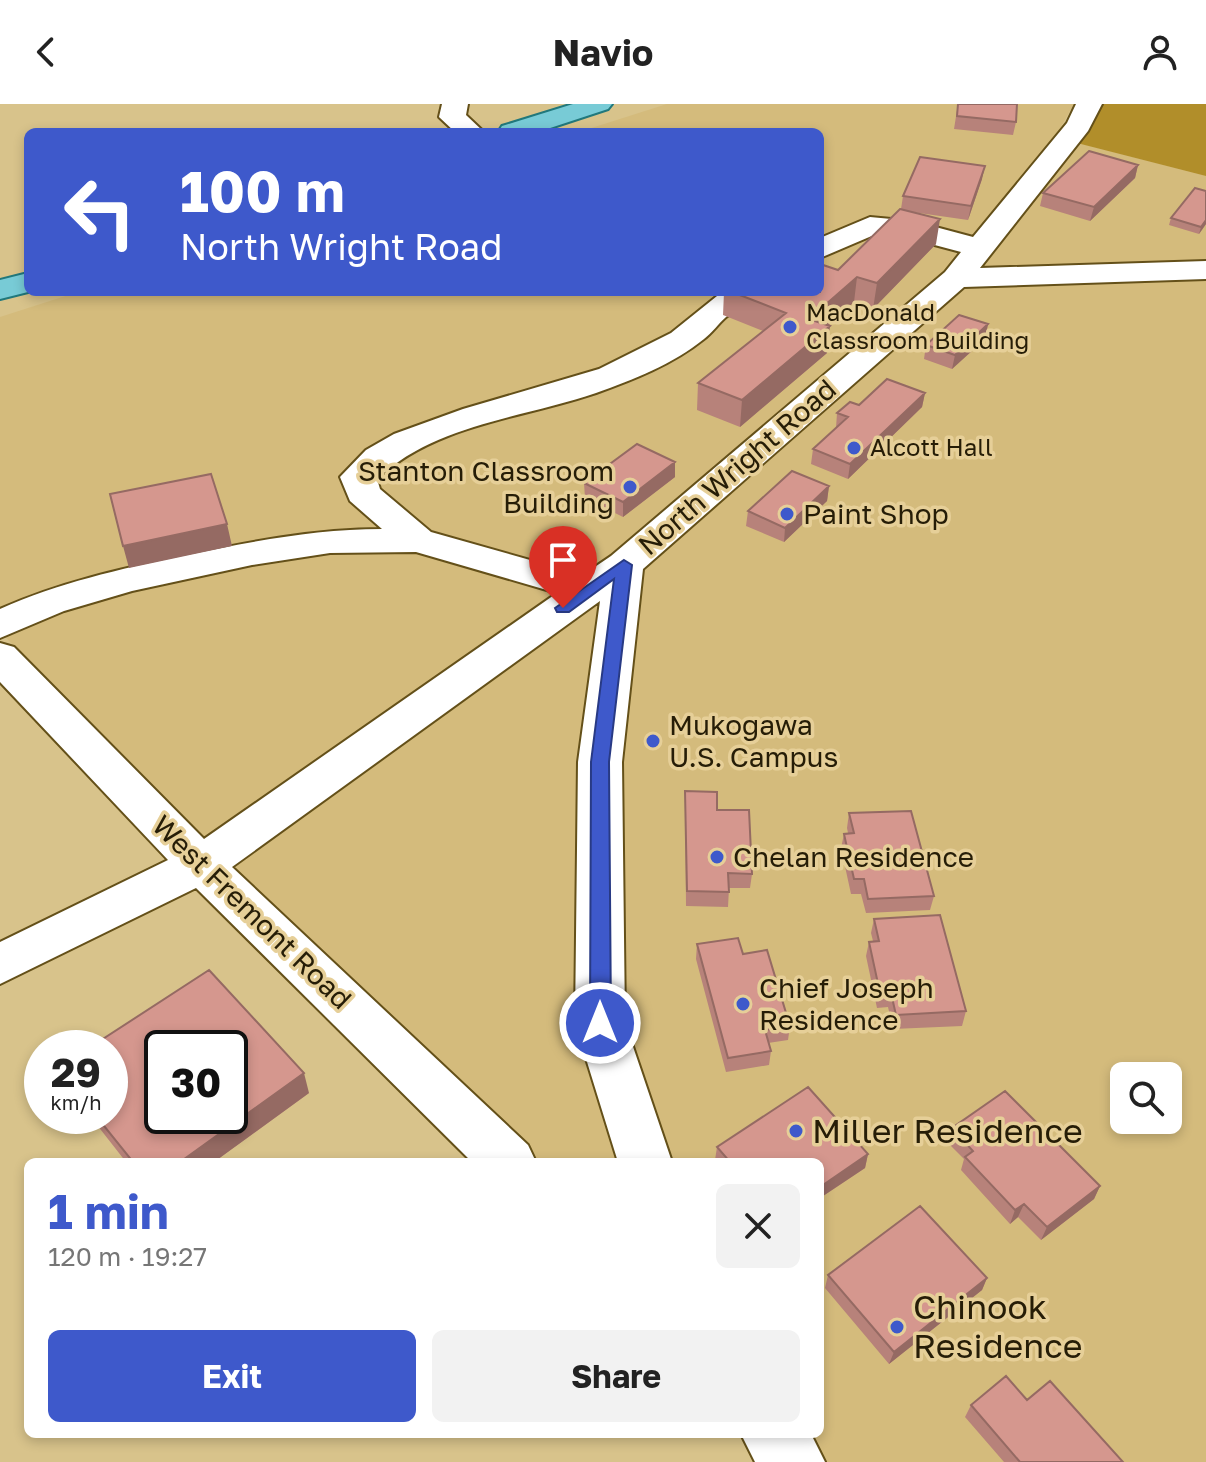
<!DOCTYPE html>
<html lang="en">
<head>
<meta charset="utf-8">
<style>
	:root { --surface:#fff; --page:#f2f2f2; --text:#222; --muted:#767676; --accent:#3e59cb }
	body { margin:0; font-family:"Golos Text",sans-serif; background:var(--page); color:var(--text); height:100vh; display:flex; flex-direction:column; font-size:30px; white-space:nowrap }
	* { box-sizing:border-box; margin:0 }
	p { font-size:26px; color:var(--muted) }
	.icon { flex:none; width:44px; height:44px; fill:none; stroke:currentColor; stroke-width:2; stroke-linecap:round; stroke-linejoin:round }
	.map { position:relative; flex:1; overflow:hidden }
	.drawer { position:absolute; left:24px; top:1054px; width:800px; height:280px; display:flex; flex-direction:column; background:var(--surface); border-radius:12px; box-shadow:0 4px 12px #0003 }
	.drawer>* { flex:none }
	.top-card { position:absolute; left:24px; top:24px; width:800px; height:168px; border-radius:12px; box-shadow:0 4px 12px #0003; background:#3e59cb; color:#fff; overflow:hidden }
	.fabs { position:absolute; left:1110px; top:958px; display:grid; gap:16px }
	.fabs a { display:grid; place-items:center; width:72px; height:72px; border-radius:12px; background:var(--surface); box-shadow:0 4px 12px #0003; font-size:40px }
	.speed { position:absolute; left:24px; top:926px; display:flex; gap:16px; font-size:40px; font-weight:700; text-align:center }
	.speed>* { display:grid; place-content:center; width:104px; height:104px; border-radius:50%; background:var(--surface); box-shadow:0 4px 12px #0003; line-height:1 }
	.speed small { font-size:20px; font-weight:400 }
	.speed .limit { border:4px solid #111; border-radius:12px; background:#fff; color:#111 }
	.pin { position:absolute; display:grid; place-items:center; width:68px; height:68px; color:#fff; margin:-82px -34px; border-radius:50% 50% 50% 0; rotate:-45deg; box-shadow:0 0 8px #0007 }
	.pin .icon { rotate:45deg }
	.me { position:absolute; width:88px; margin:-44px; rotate:0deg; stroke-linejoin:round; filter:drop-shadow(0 0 6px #0008) }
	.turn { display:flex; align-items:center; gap:28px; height:168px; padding:0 24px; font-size:36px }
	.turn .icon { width:104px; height:104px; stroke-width:2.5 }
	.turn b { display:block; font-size:56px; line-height:68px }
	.round { display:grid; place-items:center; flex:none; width:84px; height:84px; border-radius:12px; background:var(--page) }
	.head { display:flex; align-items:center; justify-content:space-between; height:136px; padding:0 24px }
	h1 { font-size:48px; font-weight:700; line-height:60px; color:var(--accent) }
	.action { display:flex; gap:16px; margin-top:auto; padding:16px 24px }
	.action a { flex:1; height:92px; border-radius:12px; background:var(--accent); color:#fff; font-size:32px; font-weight:700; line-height:92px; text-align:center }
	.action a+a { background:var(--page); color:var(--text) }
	header { display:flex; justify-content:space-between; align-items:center; height:104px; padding:0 24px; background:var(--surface); font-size:36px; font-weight:700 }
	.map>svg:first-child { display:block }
</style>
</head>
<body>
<header><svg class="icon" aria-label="back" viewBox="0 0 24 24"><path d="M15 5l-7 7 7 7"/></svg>Navio<svg class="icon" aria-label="person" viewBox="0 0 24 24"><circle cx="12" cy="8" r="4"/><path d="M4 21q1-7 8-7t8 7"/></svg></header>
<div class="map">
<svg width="1206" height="1358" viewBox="0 0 1206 1358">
	<rect width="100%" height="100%" fill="#d8c38b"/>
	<path fill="#d4bb7c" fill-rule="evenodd" d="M667,0h407l-19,33 151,39v1286h-396l-23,-28h33v-272h-300l-318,-310 -202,-221v-314l78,-25h742v-160h-241zM1124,972h44v44h-44z"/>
	<path fill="#b18e2a" d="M1097,0h109v72l-129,-33z"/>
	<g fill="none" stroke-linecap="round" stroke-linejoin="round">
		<g stroke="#645019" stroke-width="4">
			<path id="minor" d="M442,0h26l-2,11 18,17h-29l-16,-15z
				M1076,0h26l-14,27 -108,137 226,-7v18l-242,8 -321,282 -21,193 3,261 47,139h-54l-43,-139 3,-261 22,-161 -368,266 296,278 8,17h-64l-276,-274 -196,96v-42l168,-82 -168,-178v-39l14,4 190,192 353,-246 -141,-41 -86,1 -78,12 -120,26 -68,20 -64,27v-29c58,-26 120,-40 182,-53 67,-14 132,-27 200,-27l-32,-28 -10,-24 26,-27 28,-16 69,-25 136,-40 72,-36 51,-41h37c-8,12 -22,16 -33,25 -8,7 -14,16 -22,22 -31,25 -71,41 -108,54 -73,25 -161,31 -219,86l3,10 51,43 152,43 28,-19 334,-284 16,-20 -49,-13 -38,-4 -54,23v-20l50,-21 43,4 60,16 94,-114z
				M741,1330h70l14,28h-70z"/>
		</g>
		<g stroke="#21787c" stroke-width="4">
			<path id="major" d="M573,0h39l-4,5 -70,23h-40l4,-6z
				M28,169v19l-28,7v-19z"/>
		</g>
		<use href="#minor" fill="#fff" fill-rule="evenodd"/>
		<use href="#major" fill="#78cbd6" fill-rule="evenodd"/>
	</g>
	<path fill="#b7827a" d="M958,0l58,18 -3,13 -59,-6z
		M1138,61l-3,13 -45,43 -50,-15 3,-13z
		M982,75l-14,41 -56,-8 24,32 -63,65 -19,-7 -26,24 -1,27 -87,74 -43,-17 1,-27 65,-52 -40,-16 1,-23h96l18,-22 63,-61 2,-13z
		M1206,87v33l-7,10 -30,-9 2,-7z
		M988,220l-3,15 -33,30 -28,-10 2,-14z
		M925,289l-3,14 -74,72 -37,-15 2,-15 23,-21 1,-15 22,-8z
		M675,358v15l-52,40 -38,-19 -1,-15z
		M829,382l-2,15 -43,41 -38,-16 2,-15z
		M685,687l32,19 35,64 -2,14h-21l-1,19 -42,-1z
		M849,709l85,83 -4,14 -64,3 -5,-19h-10l-10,-46 3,-14 4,-1 -1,-5z
		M874,815l92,92 -4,15 -69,3 -5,-22 -11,1 -11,-52 3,-14 4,-1 -2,-8z
		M697,840l46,10 47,72 -2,14 -20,3 3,8 -2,14 -43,7 -30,-113z
		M309,989l-95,69h-88l-36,-46h20z
		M952,1024l148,58 -6,13 -53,41 -23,-23 -8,7 -49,-54 3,-11 -17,-17z
		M717,1043l151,7 -3,14 -45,30v-36h-103l-2,-2z
		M828,1171l159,3 -5,12 -93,74 -64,-76z
		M1027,1296l96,62h-119l-39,-45 6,-12z"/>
	<path fill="#956a63" d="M1138,61l-3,13 -45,43 4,-14z
		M985,62l-3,13 -14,41 3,-14z
		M940,115l-4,25 -63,65 4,-26z
		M1206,116v4l-7,10 2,-7z
		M857,173l-3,25 -48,43 3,-26z
		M988,220l-3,15 -33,30 3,-14z
		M830,222l-3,27 -87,74 2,-27z
		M925,289l-3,14 -74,72 2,-15z
		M675,358v15l-52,40v-15z
		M829,382l-2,15 -43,41 1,-14z
		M227,420l5,22 -103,22 -6,-22z
		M304,969l5,20 -95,69h-34z
		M868,1050l-3,14 -45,30v-11z
		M1100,1082l-6,13 -53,41 6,-13z
		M1024,1100l-6,13 -8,7 5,-14z
		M987,1174l-5,12 -93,74 5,-12z"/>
	<path fill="#d5978e" stroke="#956a63" stroke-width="2" fill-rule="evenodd" d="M958,0h59l-1,18 -59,-6z
		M1089,47l49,14 -44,42 -51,-14z
		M920,53l65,9 -14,40 -68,-10z
		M1195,84l11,3v29l-5,7 -30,-9z
		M900,105l40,10 -63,64 -20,-6 -48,42 21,7 -88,74 -44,-17 88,-70 -54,-21h88v-28l18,6z
		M959,211l29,9 -33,31 -29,-10z
		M887,275l38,14 -75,71 -37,-15 35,-32 -11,-4 13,-11 9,3z
		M637,340l38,18 -52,40 -39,-19z
		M792,367l37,15 -44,42 -37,-17z
		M211,370l16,50 -104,22 -13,-52z
		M685,687l32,1v18h32l3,64 -24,-1 1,19 -42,-1z
		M911,707l23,85 -66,3 -4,-20h-10l-10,-45 10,-1 -5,-20z
		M940,811l26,96 -70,4 -5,-22h-11l-11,-51 10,-1 -5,-22z
		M738,834l5,16 24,-4 23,76 -25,4 6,21 -43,7 -31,-114z
		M209,866l95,103 -124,89h-47l-37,-46h14v-68h-21zM162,944h68v68h-68z
		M808,983l60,67 -48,33v-25h-90l-13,-15z
		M1005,987l95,95 -53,41 -23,-23 -9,6 -50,-53 8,-6 -21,-23z
		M920,1102l67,72 -93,74 -66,-77z
		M1006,1272l21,24 23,-19 73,81h-103l-49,-57z"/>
	<path fill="#3e59cb" stroke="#283a84" stroke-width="2" d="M624,456l8,5 -23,197 2,261 -3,7 -8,2 -7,-2 -3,-7 1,-261 23,-183 -45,33h-12l-2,-4z"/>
	<g fill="#3e59cb" stroke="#e6cf98" stroke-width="3">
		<circle cx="790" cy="223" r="8"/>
		<circle cx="854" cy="344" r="8"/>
		<circle cx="630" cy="383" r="8"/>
		<circle cx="787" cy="410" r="8"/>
		<circle cx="653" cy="637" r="8"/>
		<circle cx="717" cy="753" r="8"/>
		<circle cx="743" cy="900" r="8"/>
		<circle cx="796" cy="1027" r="8"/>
		<circle cx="897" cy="1223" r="8"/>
	</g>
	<g text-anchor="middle" stroke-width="7" stroke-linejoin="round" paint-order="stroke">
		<g font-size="24" fill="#261d07" stroke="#e6cf98" text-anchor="start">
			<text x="806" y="217">MacDonald<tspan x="806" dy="28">Classroom Building</tspan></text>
			<text x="870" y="352">Alcott Hall</text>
		</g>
		<g font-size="28" fill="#261d07" stroke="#e6cf98">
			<text transform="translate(737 363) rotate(-41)" y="10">North Wright Road</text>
			<text transform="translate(252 808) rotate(44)" y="10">West Fremont Road</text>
		</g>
		<g font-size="28" fill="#261d07" stroke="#e6cf98" text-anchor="start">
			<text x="614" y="377" text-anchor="end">Stanton Classroom<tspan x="614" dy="32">Building</tspan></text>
			<text x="803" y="420">Paint Shop</text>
			<text x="669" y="631">Mukogawa<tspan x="669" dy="32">U.S. Campus</tspan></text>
			<text x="733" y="763">Chelan Residence</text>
			<text x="759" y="894">Chief Joseph<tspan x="759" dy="32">Residence</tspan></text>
		</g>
		<g font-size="34" fill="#261d07" stroke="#e6cf98" text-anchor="start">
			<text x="812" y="1039">Miller Residence</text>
			<text x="913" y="1215">Chinook<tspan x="913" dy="39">Residence</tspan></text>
		</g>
	</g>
</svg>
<div class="fabs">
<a><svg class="icon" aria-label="search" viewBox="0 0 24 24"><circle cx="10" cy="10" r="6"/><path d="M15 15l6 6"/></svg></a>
</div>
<div class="speed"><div>29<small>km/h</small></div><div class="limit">30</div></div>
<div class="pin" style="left:563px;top:504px;background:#d93025"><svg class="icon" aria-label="arrive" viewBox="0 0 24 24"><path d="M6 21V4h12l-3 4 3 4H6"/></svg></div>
<svg class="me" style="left:600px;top:919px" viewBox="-20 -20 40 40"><circle r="17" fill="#3e59cb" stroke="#fff" stroke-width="3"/><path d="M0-11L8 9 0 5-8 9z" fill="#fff"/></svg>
<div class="top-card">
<div class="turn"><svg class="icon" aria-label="left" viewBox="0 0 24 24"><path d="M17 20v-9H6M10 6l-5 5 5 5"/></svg><div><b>100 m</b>North Wright Road</div></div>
</div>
<section class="drawer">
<div class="head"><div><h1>1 min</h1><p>120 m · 19:27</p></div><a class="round"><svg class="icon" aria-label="close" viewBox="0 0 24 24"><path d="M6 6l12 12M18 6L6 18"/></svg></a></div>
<div class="action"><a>Exit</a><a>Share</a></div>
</section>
</div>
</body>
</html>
